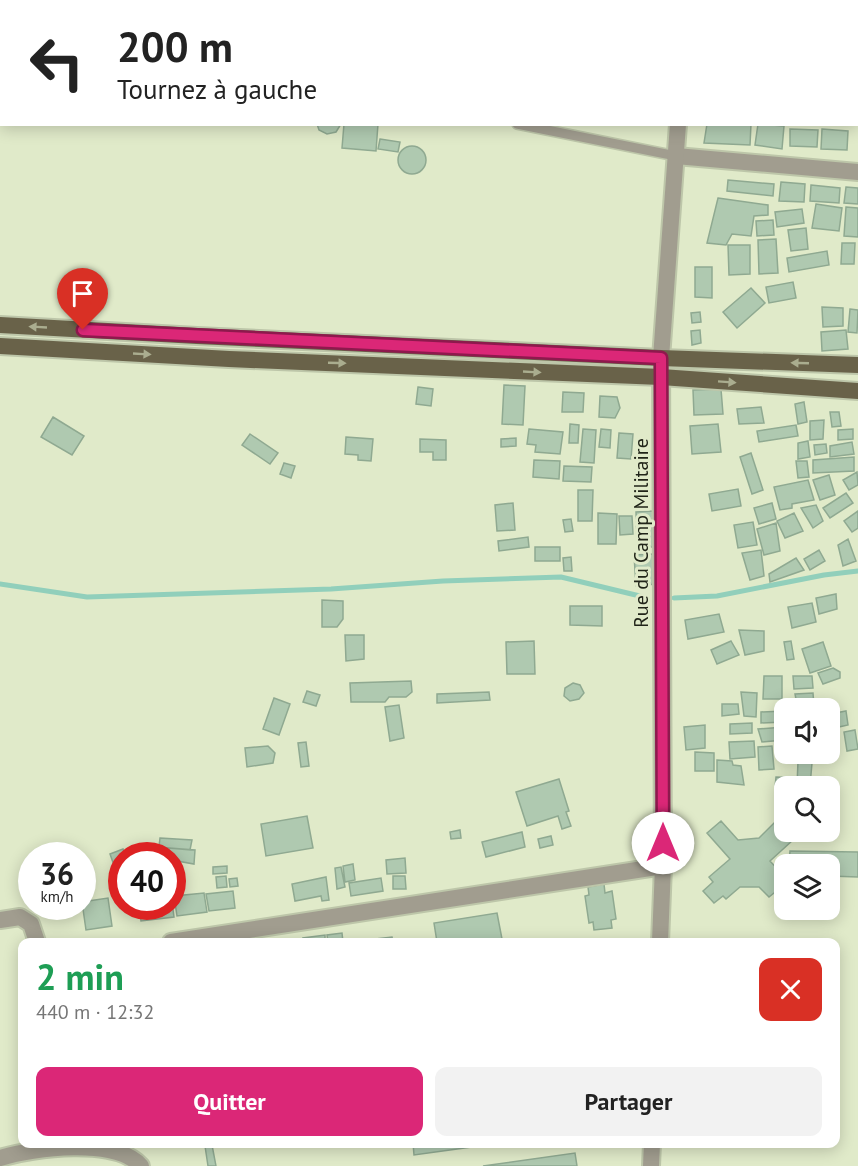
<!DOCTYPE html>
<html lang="fr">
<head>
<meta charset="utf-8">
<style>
	:root { --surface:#fff; --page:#f2f2f2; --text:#222; --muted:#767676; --accent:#db2777 }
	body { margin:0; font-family:"PT Sans",sans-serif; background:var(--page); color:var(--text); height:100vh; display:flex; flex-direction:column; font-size:22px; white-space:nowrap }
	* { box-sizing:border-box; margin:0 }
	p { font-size:20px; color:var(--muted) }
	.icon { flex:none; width:33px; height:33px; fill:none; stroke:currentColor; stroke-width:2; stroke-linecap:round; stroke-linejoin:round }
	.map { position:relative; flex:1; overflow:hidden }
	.side { position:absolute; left:18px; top:938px; width:822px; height:210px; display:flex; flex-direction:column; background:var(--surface); border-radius:12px; box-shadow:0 3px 15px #0003 }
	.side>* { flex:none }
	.guide { position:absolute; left:0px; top:0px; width:858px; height:126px; box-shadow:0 3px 15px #0003; background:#fff; color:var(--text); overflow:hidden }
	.fabs { position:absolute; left:774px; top:698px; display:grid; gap:12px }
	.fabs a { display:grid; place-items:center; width:66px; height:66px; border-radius:12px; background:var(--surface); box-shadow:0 3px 15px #0003; font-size:30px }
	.speed { position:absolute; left:18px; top:842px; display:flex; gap:12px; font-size:30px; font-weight:700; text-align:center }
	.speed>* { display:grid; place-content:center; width:78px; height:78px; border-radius:50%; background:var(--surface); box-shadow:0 3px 15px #0003; line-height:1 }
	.speed small { font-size:15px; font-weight:400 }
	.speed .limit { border:9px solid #d22; background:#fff; color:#111 }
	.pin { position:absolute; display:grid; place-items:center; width:51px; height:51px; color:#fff; margin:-62px -26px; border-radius:50% 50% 50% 0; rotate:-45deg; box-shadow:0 0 6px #0007 }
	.pin .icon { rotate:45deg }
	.me { position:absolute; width:66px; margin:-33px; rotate:0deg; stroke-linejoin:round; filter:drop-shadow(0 0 4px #0008) }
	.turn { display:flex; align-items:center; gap:21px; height:126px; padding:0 18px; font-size:27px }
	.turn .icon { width:78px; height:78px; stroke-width:2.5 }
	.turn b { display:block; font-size:42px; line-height:51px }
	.round { display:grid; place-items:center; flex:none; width:63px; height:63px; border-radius:12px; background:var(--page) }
	.head { display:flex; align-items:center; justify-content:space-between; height:102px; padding:0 18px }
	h1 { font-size:36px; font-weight:700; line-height:45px; color:#1e9e55 }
	.primary-button { display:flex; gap:12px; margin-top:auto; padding:12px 18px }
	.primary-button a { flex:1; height:69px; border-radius:12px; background:var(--accent); color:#fff; font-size:24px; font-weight:700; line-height:69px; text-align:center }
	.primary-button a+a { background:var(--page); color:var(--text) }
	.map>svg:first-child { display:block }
</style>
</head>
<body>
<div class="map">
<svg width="858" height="1166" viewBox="0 0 858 1166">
	<rect width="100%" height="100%" fill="#e0eac9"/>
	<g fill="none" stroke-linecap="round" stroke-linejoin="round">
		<path stroke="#91cfbb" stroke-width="5" d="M0,584l87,13 244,-8 112,-8 118,-4 83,20
			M674,598l43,-2 107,-21 34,-4"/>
	</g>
	<path fill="#afc9b0" stroke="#8fa991" stroke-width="1.5" d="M713,0h41l-41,2z
		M317,124h24l-5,8 -9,2 -8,-4z
		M344,124h34l-2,27 -34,-3z
		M707,124h44l-1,21 -46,-2z
		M758,124l26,2 -2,23 -27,-4z
		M790,129l28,1 -1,17 -27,-1z
		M822,129l26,2 -1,19 -26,-1z
		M380,139l20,3 -2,10 -20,-3z
		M398 160a14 14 0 1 1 28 0a14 14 0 1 1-28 0Z
		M728,180l46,4 -1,12 -46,-5z
		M781,182l24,2 -1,18 -25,-1z
		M811,185l29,3 -1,15 -29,-2z
		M846,187l12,1v16l-14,-1z
		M718,198l50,7v10l-14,1 -3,20 -19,-2 -6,11 -19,-2z
		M816,204l26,4 -3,23 -27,-3z
		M846,207l12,1v29l-14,-1z
		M802,209l2,14 -27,4 -2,-15z
		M773,220l1,15 -17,1 -1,-15z
		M806,228l2,21 -17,2 -3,-21z
		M776,239l2,34 -19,1 -1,-34z
		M842,243h13l-1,21h-13z
		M728,245h22v29l-21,1z
		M827,251l2,14 -40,7 -2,-14z
		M695,267h17v31l-17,-1z
		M793,282l3,16 -27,5 -3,-16z
		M751,288l14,15 -28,25 -14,-16z
		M822,307l21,1v18l-20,1z
		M850,309l8,1 -1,23 -9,-1z
		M700,312l1,10 -9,1 -1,-10z
		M700,330l1,13 -9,2 -1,-14z
		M846,330l2,19 -26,2 -1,-19z
		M504,385l21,1 -2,39 -21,-1z
		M418,387l15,2 -2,17 -15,-2z
		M721,389l2,25 -29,1 -1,-25z
		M563,392l21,1 -1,19h-21z
		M600,396l17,1 3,11 -5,10 -16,-1z
		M804,402l3,20 -9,2 -3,-20z
		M761,407l3,16 -25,1 -2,-15z
		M830,412h9l2,14 -9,1z
		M53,417l31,19 -12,19 -31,-18z
		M824,420l-1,19 -13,1v-19z
		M570,424l9,1 -1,18h-9z
		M718,424l3,28 -29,2 -2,-28z
		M796,425l2,11 -39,6 -2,-11z
		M529,429l34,3 -3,22 -25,-2 1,-7 -9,-1z
		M583,429l13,1 -2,33 -14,-1z
		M601,429l10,1 -1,18 -11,-1z
		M853,429v10l-15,1v-10z
		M619,433l14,1 -2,25 -14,-1z
		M250,434l28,19 -8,11 -28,-19z
		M346,437l27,2 -2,22 -13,-1v-5l-13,-1z
		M516,438v8l-15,1v-8z
		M420,439l26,1v20h-13v-8h-13z
		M808,441l2,16 -12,2v-16z
		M852,442l2,12 -24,3v-11z
		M826,444l1,9 -12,2 -1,-10z
		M751,453l12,37 -11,4 -12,-37z
		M854,457v14l-41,2v-13z
		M534,460l26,1 -1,18 -26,-2z
		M796,461h11l2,16 -11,1z
		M284,463l11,3 -4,12 -11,-4z
		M564,466l28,1 -1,15 -28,-1z
		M857,472l1,13 -9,5 -6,-10z
		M829,475l6,20 -15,5 -7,-20z
		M808,480l6,20 -22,4v4l-12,2 -6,-23z
		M738,489l3,17 -29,5 -3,-17z
		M578,490h15l-1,31h-14z
		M846,493l7,10 -23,15 -7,-10z
		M513,503l2,27 -18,1 -2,-26z
		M772,503l4,16 -17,5 -5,-16z
		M816,505l7,16 -10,7 -12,-20z
		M653,511l2,36h-18l-1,-35z
		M858,511v17l-6,4 -8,-11z
		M598,513l19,1 -1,30h-18z
		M794,513l9,18 -18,7 -8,-17z
		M619,516h13l1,18 -13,1z
		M571,519l2,12 -8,1 -2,-12z
		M753,522l4,23 -19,3 -4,-23z
		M776,523l4,28 -16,4 -7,-26z
		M528,537l1,10 -30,4 -1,-10z
		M848,539l8,22 -13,5 -5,-21z
		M535,547h25v14h-25z
		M761,550l3,26 -14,4 -8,-27z
		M819,550l6,11 -15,9 -6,-11z
		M653,554l2,30 -19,2 -2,-31z
		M571,557l1,14h-8l-1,-13z
		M796,558l8,12 -34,12 -1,-8z
		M836,594l1,15 -18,5 -3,-16z
		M322,600l21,1v18l-6,8h-15z
		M812,603l4,19 -24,6 -4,-21z
		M570,606h32v20l-32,-1z
		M719,614l5,18 -36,7 -3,-19z
		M739,630l25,1v20l-19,4z
		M345,635h19v24l-18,2z
		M534,641l1,33h-28l-1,-32z
		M731,641l8,14 -22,9 -6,-14z
		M791,641l3,18 -7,1 -3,-18z
		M823,642l8,24 -21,7 -8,-24z
		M833,668l7,4v6l-17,6 -5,-11z
		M764,676h18v23h-19z
		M793,676h19l1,12 -19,1z
		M411,681l1,11 -6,5h-17l-4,5h-34l-1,-19z
		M573,683l7,2 4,8 -5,6 -9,2 -6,-5 1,-8z
		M307,691l13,4 -4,11 -13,-4z
		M489,692l1,8 -53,3v-9z
		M741,692l16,1 -1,24 -12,-1z
		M813,693l1,13 -17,-1 -2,-11z
		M274,698l16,6 -11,31 -16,-6z
		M722,704h16l1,10 -17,2z
		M399,705l5,33 -14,3 -5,-34z
		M784,711v11l-23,1v-11z
		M846,711l2,14 -18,4v-15z
		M752,723v10l-22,1v-10z
		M705,725v23l-19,2 -2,-23z
		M784,727v13l-22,2 -4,-13z
		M855,730l3,19 -11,2 -3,-19z
		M754,741l1,16 -25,2 -1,-17z
		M306,742l3,24 -8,1 -3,-24z
		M268,746l7,7 -2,10 -26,4 -2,-19z
		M772,746l2,23 -15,1 -1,-23z
		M695,752l19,1v18h-19z
		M717,760l15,1 1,4 8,1 3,19 -27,-3z
		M798,761l14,2 -2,23h-13z
		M776,777l20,1v8l-21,2z
		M559,779l10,32 -3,1 5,14 -9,3 -4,-13 -31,10 -11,-34z
		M307,816l6,32 -47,8 -5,-32z
		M721,821l17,19 21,-2 17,-17 17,19 -23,21 14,15v28l-10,-11 -5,4 -10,-10h-19l-14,12 -3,-3 -9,7 -11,-12 10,-9 -4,-5 21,-18 -23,-26z
		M460,830l1,8 -10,1 -1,-7z
		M522,832l3,15 -39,10 -4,-15z
		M551,836l2,9 -13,3 -2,-9z
		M160,838l32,2 -2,10 -31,-3z
		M169,848l26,2 -1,14 -22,-4v-5h-3z
		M123,849l2,6h-3v14l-6,2 -6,-17z
		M790,851l68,1v25l-28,-1v-12h-41z
		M405,858l1,15 -19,1 -1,-14z
		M353,864l2,16 -10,2 -2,-16z
		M227,866v7l-14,1v-7z
		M341,867l4,20 -8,2 -2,-21z
		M226,876l1,11 -10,1 -1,-11z
		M393,876h12l1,13h-13z
		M326,877l3,23 -7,1 -1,-5 -26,5 -3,-17z
		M237,878l1,8 -8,1 -1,-8z
		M381,878l2,13 -32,5 -2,-13z
		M604,884l1,9 7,-2 4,28 -5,1 1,8 -18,2 -1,-8 -4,1 -4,-27 4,-1 -1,-8z
		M233,891l2,17 -26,3 -3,-17z
		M204,893l3,19 -30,4 -3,-20z
		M108,898l4,28 -26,4 -4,-28z
		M172,902l2,15 -33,4 -2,-15h33z
		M497,913l5,26 -17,3h-48l-3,-19z
		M342,933l1,9h-15l-1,-7z
		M325,935v7h-21l-1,-4z
		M392,937l1,5h-16l-1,-3z
		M413,1143h73v2l-72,10z
		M212,1145l4,21h-8l-3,-20z
		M575,1153l2,13h-94z"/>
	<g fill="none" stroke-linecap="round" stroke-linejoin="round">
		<g stroke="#bdc6a9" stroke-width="12">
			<path id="service" d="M108,0l2,2
				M517,124l159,32"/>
		</g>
		<g stroke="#bdc6a9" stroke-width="20">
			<path id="minor" d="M676,156l182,16
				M0,920l20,-3 11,7 6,18
				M171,942l492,-76
				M0,1158c34,-10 115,-21 141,8"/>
		</g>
		<g stroke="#bdc6a9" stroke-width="20">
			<path id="tertiary" d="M684,2v-2
				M660,942l3,-76 -2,-508 17,-234
				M651,1166l1,-23"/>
		</g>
		<g stroke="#bdc6a9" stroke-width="20">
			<path id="primary" d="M0,325l197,11 464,22 197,7
				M0,346l229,13 432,18 197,14"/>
		</g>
		<use href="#service" stroke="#a19d8f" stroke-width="9"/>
		<use href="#minor" stroke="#a19d8f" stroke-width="16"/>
		<use href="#tertiary" stroke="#a19d8f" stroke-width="16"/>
		<use href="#primary" stroke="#696249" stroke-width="16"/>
	</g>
	<defs><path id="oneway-solid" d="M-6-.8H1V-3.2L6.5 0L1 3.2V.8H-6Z" transform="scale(1.5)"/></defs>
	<g fill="#aaad8f">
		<use href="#oneway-solid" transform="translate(38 327) rotate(-177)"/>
		<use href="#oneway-solid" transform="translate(142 354) rotate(3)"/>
		<use href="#oneway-solid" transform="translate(337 363) rotate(2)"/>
		<use href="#oneway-solid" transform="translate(800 363) rotate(-178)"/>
		<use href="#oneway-solid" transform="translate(532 372) rotate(3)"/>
		<use href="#oneway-solid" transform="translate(727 382) rotate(4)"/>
	</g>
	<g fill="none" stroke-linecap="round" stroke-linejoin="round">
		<g stroke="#8e194d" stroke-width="15">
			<path id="route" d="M83,330l578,28 2,485"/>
		</g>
		<use href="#route" stroke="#db2777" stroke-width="10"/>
	</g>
	<g text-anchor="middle" stroke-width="6" stroke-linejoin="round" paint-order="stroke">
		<g font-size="20" fill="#202418" stroke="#e0eac9">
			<text transform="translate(641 533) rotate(-90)" y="7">Rue du Camp Militaire</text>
		</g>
	</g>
</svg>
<div class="fabs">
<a><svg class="icon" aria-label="sound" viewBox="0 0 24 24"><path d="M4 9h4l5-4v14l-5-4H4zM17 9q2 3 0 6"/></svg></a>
<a><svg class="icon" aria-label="search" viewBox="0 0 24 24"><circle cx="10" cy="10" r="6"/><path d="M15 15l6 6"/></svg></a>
<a><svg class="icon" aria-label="layers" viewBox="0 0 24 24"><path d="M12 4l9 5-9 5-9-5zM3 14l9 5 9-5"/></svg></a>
</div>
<div class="speed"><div>36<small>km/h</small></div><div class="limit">40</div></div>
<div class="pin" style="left:83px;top:330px;background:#d93025"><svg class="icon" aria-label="arrive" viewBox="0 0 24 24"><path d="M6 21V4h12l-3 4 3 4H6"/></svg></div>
<svg class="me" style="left:663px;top:843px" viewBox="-20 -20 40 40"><circle r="19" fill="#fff"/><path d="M0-13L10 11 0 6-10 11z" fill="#db2777"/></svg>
<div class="guide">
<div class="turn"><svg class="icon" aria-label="left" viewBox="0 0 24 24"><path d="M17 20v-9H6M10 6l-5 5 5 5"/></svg><div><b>200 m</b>Tournez à gauche</div></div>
</div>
<section class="side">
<div class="head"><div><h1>2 min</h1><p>440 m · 12:32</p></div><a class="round" style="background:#d93025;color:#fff"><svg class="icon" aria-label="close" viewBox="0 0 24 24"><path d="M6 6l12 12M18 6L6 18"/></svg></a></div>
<div class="primary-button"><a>Quitter</a><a>Partager</a></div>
</section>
</div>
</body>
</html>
